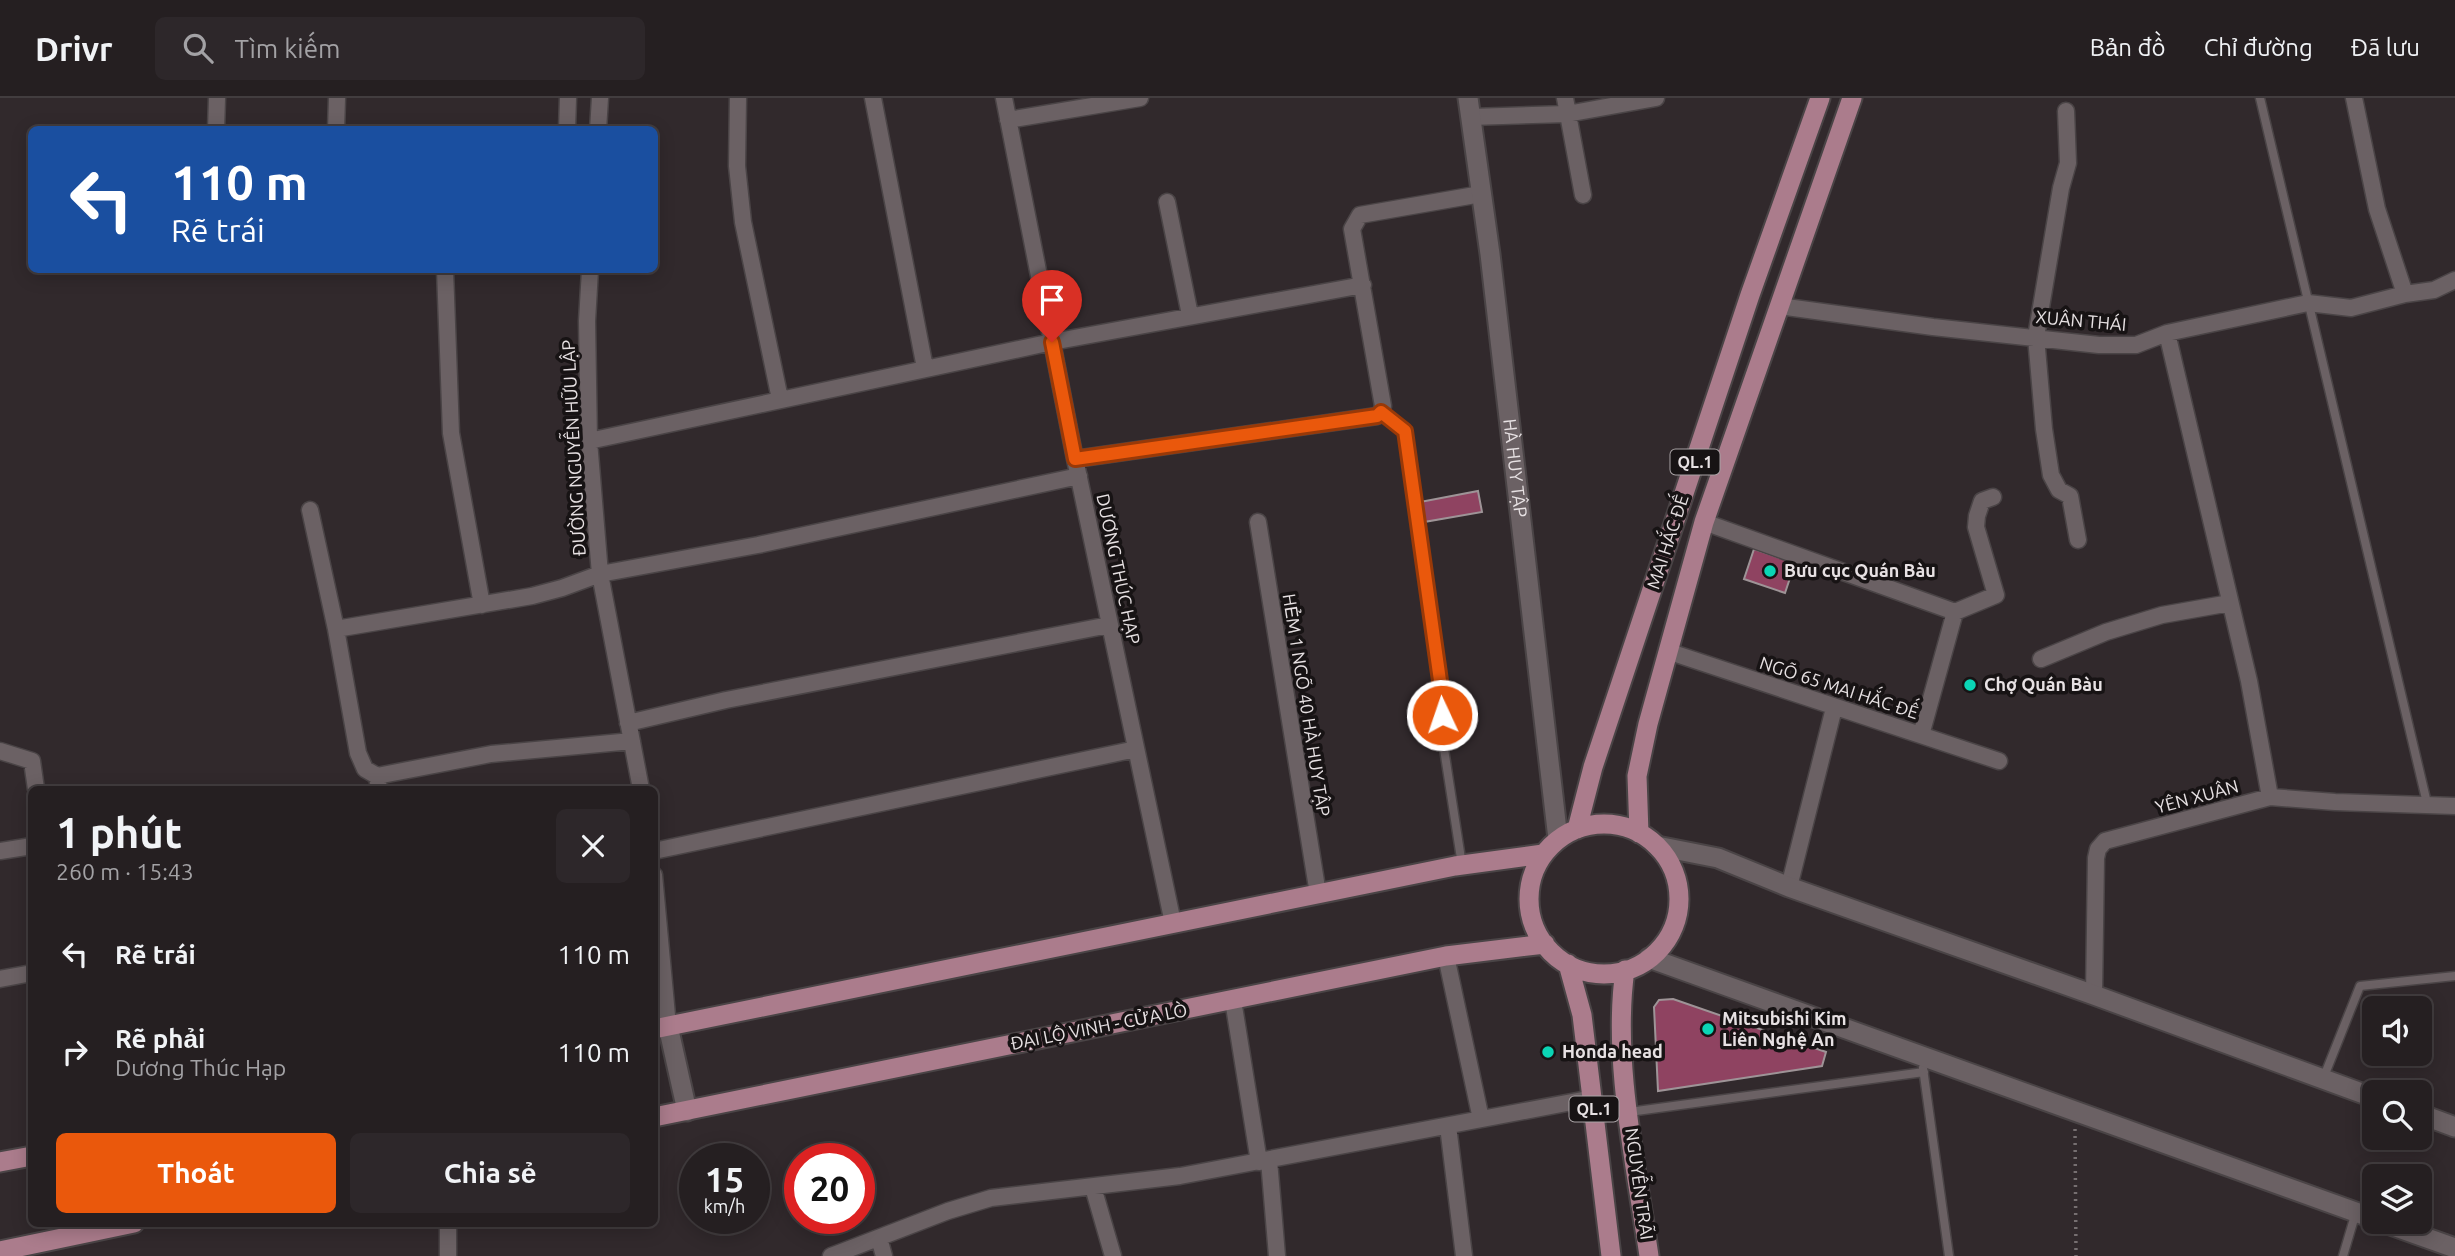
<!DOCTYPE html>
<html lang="vi">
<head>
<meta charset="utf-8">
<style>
	:root { --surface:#251f21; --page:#2d272a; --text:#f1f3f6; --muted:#a3a2a5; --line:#423d3f; --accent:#ea580c }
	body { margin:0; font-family:Ubuntu,sans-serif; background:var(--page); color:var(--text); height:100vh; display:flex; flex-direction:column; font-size:26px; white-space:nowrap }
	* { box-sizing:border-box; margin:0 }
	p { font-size:23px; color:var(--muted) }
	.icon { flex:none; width:38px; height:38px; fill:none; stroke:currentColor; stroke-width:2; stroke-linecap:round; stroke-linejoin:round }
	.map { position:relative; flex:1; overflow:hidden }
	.panel { position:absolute; left:28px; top:688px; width:630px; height:441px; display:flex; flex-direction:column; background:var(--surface); border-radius:10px; box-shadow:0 4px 18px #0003,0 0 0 2px var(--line) }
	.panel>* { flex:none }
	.top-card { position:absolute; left:28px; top:28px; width:630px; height:147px; border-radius:10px; box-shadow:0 4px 18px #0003,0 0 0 2px var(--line); background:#1a4fa0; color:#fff; overflow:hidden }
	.buttons { position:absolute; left:2362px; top:898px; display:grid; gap:14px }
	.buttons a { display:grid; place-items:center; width:70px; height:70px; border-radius:10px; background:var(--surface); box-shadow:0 4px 18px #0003,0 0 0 2px var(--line); font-size:35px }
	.speed { position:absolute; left:679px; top:1045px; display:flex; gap:14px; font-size:35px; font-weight:700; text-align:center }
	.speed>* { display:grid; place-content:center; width:91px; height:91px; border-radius:50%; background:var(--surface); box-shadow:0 4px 18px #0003,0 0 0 2px var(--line); line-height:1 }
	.speed small { font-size:18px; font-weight:400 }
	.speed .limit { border:10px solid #d22; background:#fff; color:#111 }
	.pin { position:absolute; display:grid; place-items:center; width:60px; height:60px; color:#fff; margin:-72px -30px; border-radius:50% 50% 50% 0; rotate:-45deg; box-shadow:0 0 7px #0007 }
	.pin .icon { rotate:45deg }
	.me { position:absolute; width:77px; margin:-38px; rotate:357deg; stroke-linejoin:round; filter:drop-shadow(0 0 5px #0008) }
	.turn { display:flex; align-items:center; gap:24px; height:147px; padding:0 28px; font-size:32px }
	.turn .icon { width:91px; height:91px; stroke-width:2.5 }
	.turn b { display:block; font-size:49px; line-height:60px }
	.round { display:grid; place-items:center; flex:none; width:74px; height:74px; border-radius:10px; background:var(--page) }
	.summary { display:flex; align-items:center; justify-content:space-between; height:119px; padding:0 28px }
	h1 { font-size:42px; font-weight:600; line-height:52px }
	.primary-button { display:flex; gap:14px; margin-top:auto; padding:14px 28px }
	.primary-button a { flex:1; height:80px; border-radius:10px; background:var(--accent); color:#fff; font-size:28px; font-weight:600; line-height:80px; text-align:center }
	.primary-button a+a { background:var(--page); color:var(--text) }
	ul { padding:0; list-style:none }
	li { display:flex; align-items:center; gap:21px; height:98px; padding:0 28px }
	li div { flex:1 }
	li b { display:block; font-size:26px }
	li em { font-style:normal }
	header { display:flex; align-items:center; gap:42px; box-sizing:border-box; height:98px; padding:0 35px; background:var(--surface); border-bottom:2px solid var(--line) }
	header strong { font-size:33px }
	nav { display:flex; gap:38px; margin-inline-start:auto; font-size:24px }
	.search { width:490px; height:63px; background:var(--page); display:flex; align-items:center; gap:18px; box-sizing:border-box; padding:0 24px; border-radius:10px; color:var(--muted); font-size:26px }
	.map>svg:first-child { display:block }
</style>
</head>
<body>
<header>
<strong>Drivr</strong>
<div class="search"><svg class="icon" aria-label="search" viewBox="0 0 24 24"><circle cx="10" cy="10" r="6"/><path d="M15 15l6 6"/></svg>Tìm kiếm</div>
<nav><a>Bản đồ</a><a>Chỉ đường</a><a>Đã lưu</a></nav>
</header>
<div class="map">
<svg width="2455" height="1158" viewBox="0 0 2455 1158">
	<rect width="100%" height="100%" fill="#31292c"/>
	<path fill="#8f4361" stroke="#9e9497" stroke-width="2" d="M1478,393l4,21 -58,10 -4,-20z
		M1754,451l41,14 -10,30 -41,-14z
		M1673,901l153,53 -4,14 -164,25 -4,-84 5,-7z"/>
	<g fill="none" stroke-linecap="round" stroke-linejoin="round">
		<g stroke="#4a4446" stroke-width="11">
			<path id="service" d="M2260,0l167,705
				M1381,314l24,19 37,264v41l20,129
				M1923,970l26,188
				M2323,981l37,-93 95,-10
				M1629,1014l295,-40
				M2343,1158l13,-44"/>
		</g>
		<g stroke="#4a4446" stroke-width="19">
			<path id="minor" d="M738,0l-1,68 6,56 37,177
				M873,0l52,270
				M1004,0l71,361 98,464
				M1565,0l18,97
				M2354,0l23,111 28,85
				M2066,13l2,52 -7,25 -25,149 8,92 7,46 8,15 11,6 8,44
				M1471,19l96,-3 89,-16
				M1008,22l132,-22
				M216,32l1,-32
				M336,32l1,-32
				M567,32l1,-32
				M598,32l2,-32
				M1167,104l23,113
				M445,172l6,163 31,172
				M590,172l-3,51 2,120 11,133 41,215
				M1779,208l154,21 166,18h37l31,-12 141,-30 43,5 54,-14 29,-4 21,-10
				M2167,235l82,348 21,116
				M589,343l463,-99 311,-57
				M1075,361l302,-43 4,-4 2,-6 -31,-177 8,-14 121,-21
				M310,412l26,119 22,124 7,16 12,7 2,13
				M1258,424l60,372
				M1704,424l251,90 -34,123
				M1955,514l41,-17 -20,-68 1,-11 5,-15 11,-4
				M336,531l196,-33 30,-8 38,-14 158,-29 321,-69
				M1667,553l332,110
				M2041,561l65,-27 56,-17 68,-12
				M628,625l98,-23 383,-75
				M0,653l32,10 4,28
				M377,678l114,-22 141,-13
				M0,753l32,-5
				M654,753l482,-102
				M654,777l14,151
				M1789,789l45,-179
				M1446,858l35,163
				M0,881l32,-6
				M2094,897l2,-137 2,-9 7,-8 165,-44 65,5 120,4
				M1233,902l26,162
				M1448,1028l16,130
				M1269,1062l8,96
				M1093,1089l20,69
				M879,1140l5,18
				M448,1158v-33
				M831,1158l117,-45 43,-13 189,-22 413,-78"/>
		</g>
		<g stroke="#4a4446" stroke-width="23">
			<path id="tertiary" d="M1657,748l61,12 71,29 305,108 281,103
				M1649,860l726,261
				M668,928l19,85
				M2420,1016l35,13
				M2382,1124l73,26"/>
		</g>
		<g stroke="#4a4446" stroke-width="23">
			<g id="secondary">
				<path id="s1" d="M1468,0l22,156 68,585"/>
			</g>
		</g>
		<g stroke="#4a4446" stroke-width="23">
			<path id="primary" d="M1529 801a75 75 0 1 1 150 0a75 75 0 1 1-150 0Z
				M1577,731l16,-62 157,-472 70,-197
				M1639,735l-2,-57 11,-52 56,-202 148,-424
				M1568,866l14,51 29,241
				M1625,872c-13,89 11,196 24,286
				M654,931l801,-163 88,-12
				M654,1019l792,-161 99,-12
				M0,1064l32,-6
				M0,1153l134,-28"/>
		</g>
		<path stroke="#766f71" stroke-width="3.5" stroke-dasharray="2 5" stroke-linecap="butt" d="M2075,1031l1,127"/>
		<use href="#service" stroke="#6b6164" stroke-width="8"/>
		<use href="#minor" stroke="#6b6164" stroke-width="16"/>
		<use href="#tertiary" stroke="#6b6164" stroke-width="19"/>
		<use href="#secondary" stroke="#6b6164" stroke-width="19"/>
		<use href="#primary" stroke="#ab7c8c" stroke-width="19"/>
	</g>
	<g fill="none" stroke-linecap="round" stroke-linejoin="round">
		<g stroke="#983908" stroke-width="18">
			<path id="route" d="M1052,244l23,117 302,-43 4,-4 24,19 37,264v20"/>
		</g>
		<use href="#route" stroke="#ea580c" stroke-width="12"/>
	</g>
	<g fill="#0bd5b5" stroke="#171314" stroke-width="2.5">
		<circle cx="1770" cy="473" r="7"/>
		<circle cx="1970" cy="587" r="7"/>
		<circle cx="1708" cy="931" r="7"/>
		<circle cx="1548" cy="954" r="7"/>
	</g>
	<g text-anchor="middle" stroke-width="7" stroke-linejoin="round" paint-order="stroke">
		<g fill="#171314" stroke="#a9a3a5" stroke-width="2">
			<rect x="1670.5" y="351.5" width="49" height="25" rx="5"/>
			<rect x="1569.5" y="998.5" width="49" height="25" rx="5"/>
		</g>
		<g font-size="16" font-weight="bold" fill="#e7e1e3">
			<text x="1695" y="370">QL.1</text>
			<text x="1594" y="1017">QL.1</text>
		</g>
		<g font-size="18" fill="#e7e1e3" stroke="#171314">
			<text transform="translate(2081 223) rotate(5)" y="6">XUÂN THÁI</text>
			<text transform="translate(574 350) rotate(-93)" y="6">ĐƯỜNG NGUYỄN HỮU LẬP</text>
			<text dy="6" stroke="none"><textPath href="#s1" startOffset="373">HÀ HUY TẬP</textPath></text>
			<text transform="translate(1668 444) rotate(-72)" y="6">MAI HẮC ĐẾ</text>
			<text transform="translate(1118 471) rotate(78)" y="6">DƯƠNG THÚC HẠP</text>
			<text transform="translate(1839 590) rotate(18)" y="6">NGÕ 65 MAI HẮC ĐẾ</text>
			<text transform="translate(1306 607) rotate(81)" y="6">HẺM 1 NGÕ 40 HÀ HUY TẬP</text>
			<text transform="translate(2197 699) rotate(-15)" y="6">YÊN XUÂN</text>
			<text transform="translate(1099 929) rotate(-11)" y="6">ĐẠI LỘ VINH - CỬA LÒ</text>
			<text transform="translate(1639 1086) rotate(82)" y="6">NGUYỄN TRÃI</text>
		</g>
		<g font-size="18" font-weight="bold" fill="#e7e1e3" stroke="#171314" text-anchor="start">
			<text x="1784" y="479">Bưu cục Quán Bàu</text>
			<text x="1984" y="593">Chợ Quán Bàu</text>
			<text x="1722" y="927">Mitsubishi Kim<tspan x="1722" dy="21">Liên Nghệ An</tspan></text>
			<text x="1562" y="960">Honda head</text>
		</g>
	</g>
</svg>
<div class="buttons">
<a><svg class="icon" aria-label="sound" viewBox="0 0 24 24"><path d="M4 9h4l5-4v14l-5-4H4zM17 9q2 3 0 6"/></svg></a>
<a><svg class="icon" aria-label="search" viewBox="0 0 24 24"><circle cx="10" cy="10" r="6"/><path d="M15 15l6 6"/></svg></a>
<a><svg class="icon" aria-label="layers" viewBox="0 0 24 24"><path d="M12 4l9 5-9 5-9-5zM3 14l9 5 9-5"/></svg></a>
</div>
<div class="speed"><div>15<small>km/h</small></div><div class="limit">20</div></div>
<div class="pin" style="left:1052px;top:244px;background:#d93025"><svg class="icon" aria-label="arrive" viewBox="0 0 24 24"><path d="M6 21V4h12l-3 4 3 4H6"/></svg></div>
<svg class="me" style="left:1442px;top:617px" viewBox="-20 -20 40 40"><circle r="17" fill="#ea580c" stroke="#fff" stroke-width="3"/><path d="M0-11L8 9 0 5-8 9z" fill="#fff"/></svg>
<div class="top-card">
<div class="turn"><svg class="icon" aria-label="left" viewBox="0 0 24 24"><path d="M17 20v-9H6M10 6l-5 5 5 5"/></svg><div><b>110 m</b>Rẽ trái</div></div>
</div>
<section class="panel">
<div class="summary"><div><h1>1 phút</h1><p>260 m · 15:43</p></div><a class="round"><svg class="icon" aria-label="close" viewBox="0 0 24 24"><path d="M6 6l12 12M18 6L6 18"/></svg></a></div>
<ul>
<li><svg class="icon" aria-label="left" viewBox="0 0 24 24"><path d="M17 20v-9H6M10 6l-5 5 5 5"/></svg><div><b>Rẽ trái</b></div><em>110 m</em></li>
<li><svg class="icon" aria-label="right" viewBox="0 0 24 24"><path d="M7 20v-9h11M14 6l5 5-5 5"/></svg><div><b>Rẽ phải</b><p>Dương Thúc Hạp</p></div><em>110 m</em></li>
</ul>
<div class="primary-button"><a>Thoát</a><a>Chia sẻ</a></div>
</section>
</div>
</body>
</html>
